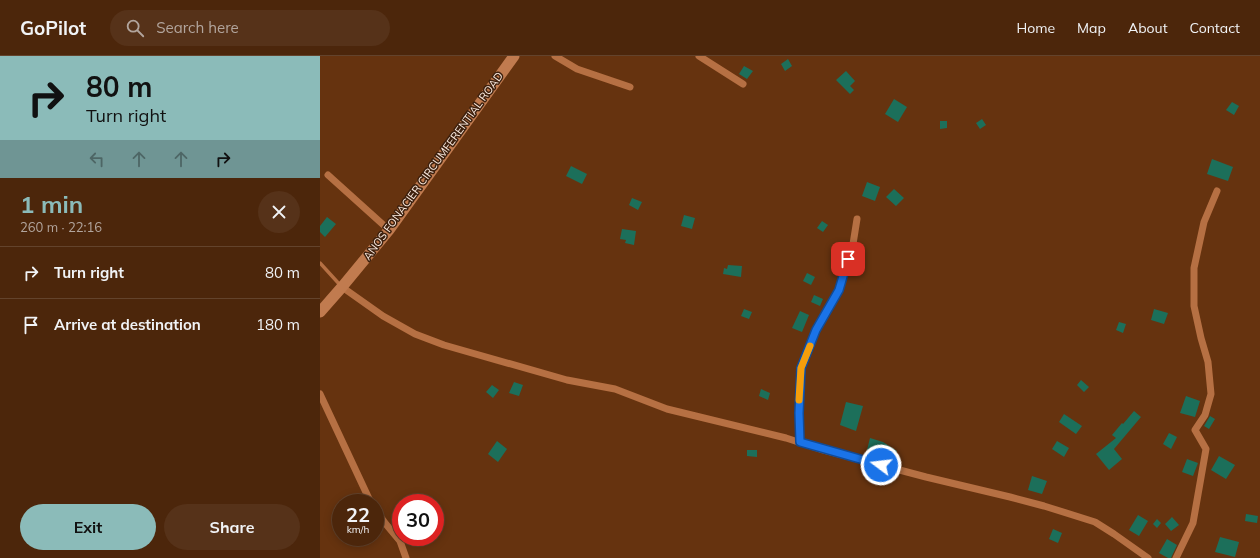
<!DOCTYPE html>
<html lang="en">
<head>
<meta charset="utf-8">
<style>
	:root { --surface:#4c260b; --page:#563219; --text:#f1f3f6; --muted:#b2a59d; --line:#63432c; --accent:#8bbbb9 }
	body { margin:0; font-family:Mulish,sans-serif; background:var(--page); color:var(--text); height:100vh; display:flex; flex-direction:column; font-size:15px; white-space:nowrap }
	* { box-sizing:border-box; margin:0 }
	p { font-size:13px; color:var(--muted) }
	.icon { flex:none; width:22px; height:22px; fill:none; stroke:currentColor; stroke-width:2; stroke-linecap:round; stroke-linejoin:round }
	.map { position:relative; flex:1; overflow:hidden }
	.details { display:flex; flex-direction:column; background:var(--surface); width:320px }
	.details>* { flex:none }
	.banner { background:#8bbbb9; color:#111; overflow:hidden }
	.speed { position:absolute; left:12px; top:438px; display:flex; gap:8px; font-size:20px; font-weight:700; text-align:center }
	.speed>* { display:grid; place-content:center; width:52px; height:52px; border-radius:50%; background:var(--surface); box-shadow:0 2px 10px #0003,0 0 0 1px var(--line); line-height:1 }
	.speed small { font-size:10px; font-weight:400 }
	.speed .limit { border:6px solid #d22; background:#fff; color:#111 }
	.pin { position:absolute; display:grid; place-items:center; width:34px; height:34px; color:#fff; margin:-17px; border-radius:8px; box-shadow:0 2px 6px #0006 }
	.me { position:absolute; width:44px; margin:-22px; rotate:285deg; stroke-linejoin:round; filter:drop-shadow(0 0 3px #0008) }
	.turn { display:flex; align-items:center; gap:14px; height:84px; padding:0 20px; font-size:18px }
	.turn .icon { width:52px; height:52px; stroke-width:2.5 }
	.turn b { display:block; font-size:28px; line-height:34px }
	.lanes { display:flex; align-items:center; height:38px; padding:0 20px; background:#0003; justify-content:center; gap:20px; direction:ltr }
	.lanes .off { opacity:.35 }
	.round { display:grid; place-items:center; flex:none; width:42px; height:42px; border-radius:21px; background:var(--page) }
	.head { display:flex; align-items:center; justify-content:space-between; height:68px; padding:0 20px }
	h1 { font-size:24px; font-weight:700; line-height:30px; color:var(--accent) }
	.button { display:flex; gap:8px; margin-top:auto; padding:8px 20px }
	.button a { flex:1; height:46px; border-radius:24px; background:var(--accent); color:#111; font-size:16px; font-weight:700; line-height:46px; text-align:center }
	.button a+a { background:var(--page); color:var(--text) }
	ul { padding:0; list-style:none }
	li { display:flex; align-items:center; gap:12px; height:52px; padding:0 20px; border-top:1px solid var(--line) }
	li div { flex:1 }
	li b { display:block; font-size:15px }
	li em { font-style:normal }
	header { display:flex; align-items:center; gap:24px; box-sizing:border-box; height:56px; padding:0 20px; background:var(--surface); border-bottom:1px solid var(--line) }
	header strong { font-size:19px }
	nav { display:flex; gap:22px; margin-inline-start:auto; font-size:14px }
	.search { width:280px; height:36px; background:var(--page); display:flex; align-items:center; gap:10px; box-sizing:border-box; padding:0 14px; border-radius:22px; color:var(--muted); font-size:15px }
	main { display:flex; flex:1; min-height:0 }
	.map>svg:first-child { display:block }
</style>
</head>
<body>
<header>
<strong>GoPilot</strong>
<div class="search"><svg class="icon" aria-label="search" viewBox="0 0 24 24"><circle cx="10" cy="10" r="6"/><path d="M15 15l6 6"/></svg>Search here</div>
<nav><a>Home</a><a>Map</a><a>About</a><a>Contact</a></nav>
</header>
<main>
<section class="details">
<div class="banner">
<div class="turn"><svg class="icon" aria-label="right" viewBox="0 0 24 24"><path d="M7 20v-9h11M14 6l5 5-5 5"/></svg><div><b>80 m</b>Turn right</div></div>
<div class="lanes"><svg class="icon off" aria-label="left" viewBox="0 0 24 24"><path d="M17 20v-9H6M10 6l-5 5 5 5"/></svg><svg class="icon off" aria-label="ahead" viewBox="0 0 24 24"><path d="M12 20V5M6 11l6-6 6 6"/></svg><svg class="icon off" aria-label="ahead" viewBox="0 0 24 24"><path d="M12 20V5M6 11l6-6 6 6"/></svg><svg class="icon" aria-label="right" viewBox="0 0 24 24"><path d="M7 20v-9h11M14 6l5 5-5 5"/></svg></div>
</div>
<div class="head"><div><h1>1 min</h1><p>260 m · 22:16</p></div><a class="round"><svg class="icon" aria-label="close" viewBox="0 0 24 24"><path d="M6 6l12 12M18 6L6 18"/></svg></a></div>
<ul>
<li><svg class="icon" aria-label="right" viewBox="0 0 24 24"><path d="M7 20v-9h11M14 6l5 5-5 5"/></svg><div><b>Turn right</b></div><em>80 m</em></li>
<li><svg class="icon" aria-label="arrive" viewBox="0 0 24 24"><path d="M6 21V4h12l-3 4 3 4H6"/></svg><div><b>Arrive at destination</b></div><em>180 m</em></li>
</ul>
<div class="button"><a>Exit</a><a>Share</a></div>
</section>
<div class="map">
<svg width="940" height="502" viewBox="0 0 940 502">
	<rect width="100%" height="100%" fill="#66330f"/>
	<path fill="#1c6f5a" d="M468,3l4,7 -7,5 -4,-7z
		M424,10l9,5 -6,8 -8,-5z
		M526,15l9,10 -5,5 4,4 -4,4 -14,-14z
		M574,43l13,8 -9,15 -13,-8z
		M912,46l7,4 -5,9 -8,-5z
		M662,63l4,6 -6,4 -4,-6z
		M620,65h7v7l-7,1z
		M892,103l21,8 -5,14 -21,-7z
		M251,110l16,8 -5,10 -16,-8z
		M547,126l13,5 -5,14 -13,-5z
		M574,133l10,9 -8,8 -10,-9z
		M312,142l10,4 -4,8 -9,-5z
		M364,159l11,3 -3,11 -11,-3z
		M7,161l9,7 -11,13 -5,-5v-6z
		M502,165l6,4 -5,7 -6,-4z
		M302,173l14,2 -2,14 -9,-2 1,-3 -6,-1z
		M408,209l14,1 -1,11 -18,-3 1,-6 3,1z
		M487,217l8,4 -4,8 -8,-4z
		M494,239l9,4 -3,7 -9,-4z
		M424,253l8,3 -3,7 -8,-3z
		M834,253l14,4 -4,11 -13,-4z
		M480,255l9,4 -7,17 -10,-4z
		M799,266l7,2 -3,9 -7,-3z
		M761,324l8,7 -5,5 -7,-7z
		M194,326l9,3 -4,11 -10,-3z
		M172,329l7,5 -6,8 -7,-6z
		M441,333l9,4 -2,7 -9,-4z
		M866,340l14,5 -5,16 -15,-4z
		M526,346l17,4 -7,25 -16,-6z
		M814,355l7,6 -27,32 8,10 -13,11 -13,-16 20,-16 -4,-3 10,-12 1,1z
		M744,358l18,12 -6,8 -17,-12z
		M890,360l5,3 -6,10 -5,-3z
		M849,377l8,4 -6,12 -8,-5z
		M550,382l13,4 14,9 -6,9 -9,-5 -15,-5z
		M177,385l10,8 -9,13 -10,-8z
		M737,385l12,7 -5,9 -12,-8z
		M427,394h10v7l-10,-1z
		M899,400l16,9 -9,14 -15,-9z
		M867,403l11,4 -5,13 -11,-4z
		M712,420l15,5 -5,13 -14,-4z
		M926,458l12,2 -1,7 -12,-2z
		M818,459l10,6 -9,15 -10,-6z
		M852,461l7,8 -8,6 -6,-7z
		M837,463l4,4 -4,5 -4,-4z
		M733,473l9,4 -4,10 -9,-4z
		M900,481l19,5 -4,15 -20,-5z
		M847,483l10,6 -6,13h-3l-9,-5z"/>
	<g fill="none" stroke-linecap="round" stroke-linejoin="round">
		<path stroke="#b67043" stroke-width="3.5" d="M0,207l21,23"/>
		<path stroke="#b67043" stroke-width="7" d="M235,0l22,13 53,18
			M379,0l44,28
			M8,119l61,55
			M22,231l41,29 32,18 29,11 123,35 48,9 52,20 119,29 34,11 106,28 84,20 34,9 51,16 19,12 34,24
			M0,338l51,109
			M480,386l-1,-29 2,-45 15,-38 23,-40 14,-46 4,-25
			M55,453l10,14 15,18 6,17
			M856,502l17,-35 13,-74 -11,-19 10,-15 6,-21 -3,-32 -7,-24 -7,-32v-38l10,-46 13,-31"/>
		<path stroke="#c17b4f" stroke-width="11" d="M0,256l22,-25 47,-57 125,-174"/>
	</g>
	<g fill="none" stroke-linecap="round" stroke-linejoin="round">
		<g stroke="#114b97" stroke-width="10">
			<path id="route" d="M528,203l-9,31 -23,40 -15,38 -2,45 1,29 81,23"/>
		</g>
		<use href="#route" stroke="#1a73e8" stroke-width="7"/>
		<path stroke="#f59e0b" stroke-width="7" d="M479,344l2,-32 9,-22"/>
	</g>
	<g text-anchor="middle" stroke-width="3" stroke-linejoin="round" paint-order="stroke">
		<g font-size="11" fill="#fdede3" stroke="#3e210e">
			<text transform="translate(113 110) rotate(-54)" y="4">ANOS FONACIER CIRCUMFERENTIAL ROAD</text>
		</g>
	</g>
</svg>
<div class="speed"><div>22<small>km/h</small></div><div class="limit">30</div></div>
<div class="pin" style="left:528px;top:203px;background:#d93025"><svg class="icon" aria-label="arrive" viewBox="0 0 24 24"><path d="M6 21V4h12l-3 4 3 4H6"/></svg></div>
<svg class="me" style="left:561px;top:409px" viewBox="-20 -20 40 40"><circle r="17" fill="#1a73e8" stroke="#fff" stroke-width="3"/><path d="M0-11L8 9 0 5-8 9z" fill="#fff"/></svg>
</div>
</main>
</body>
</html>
